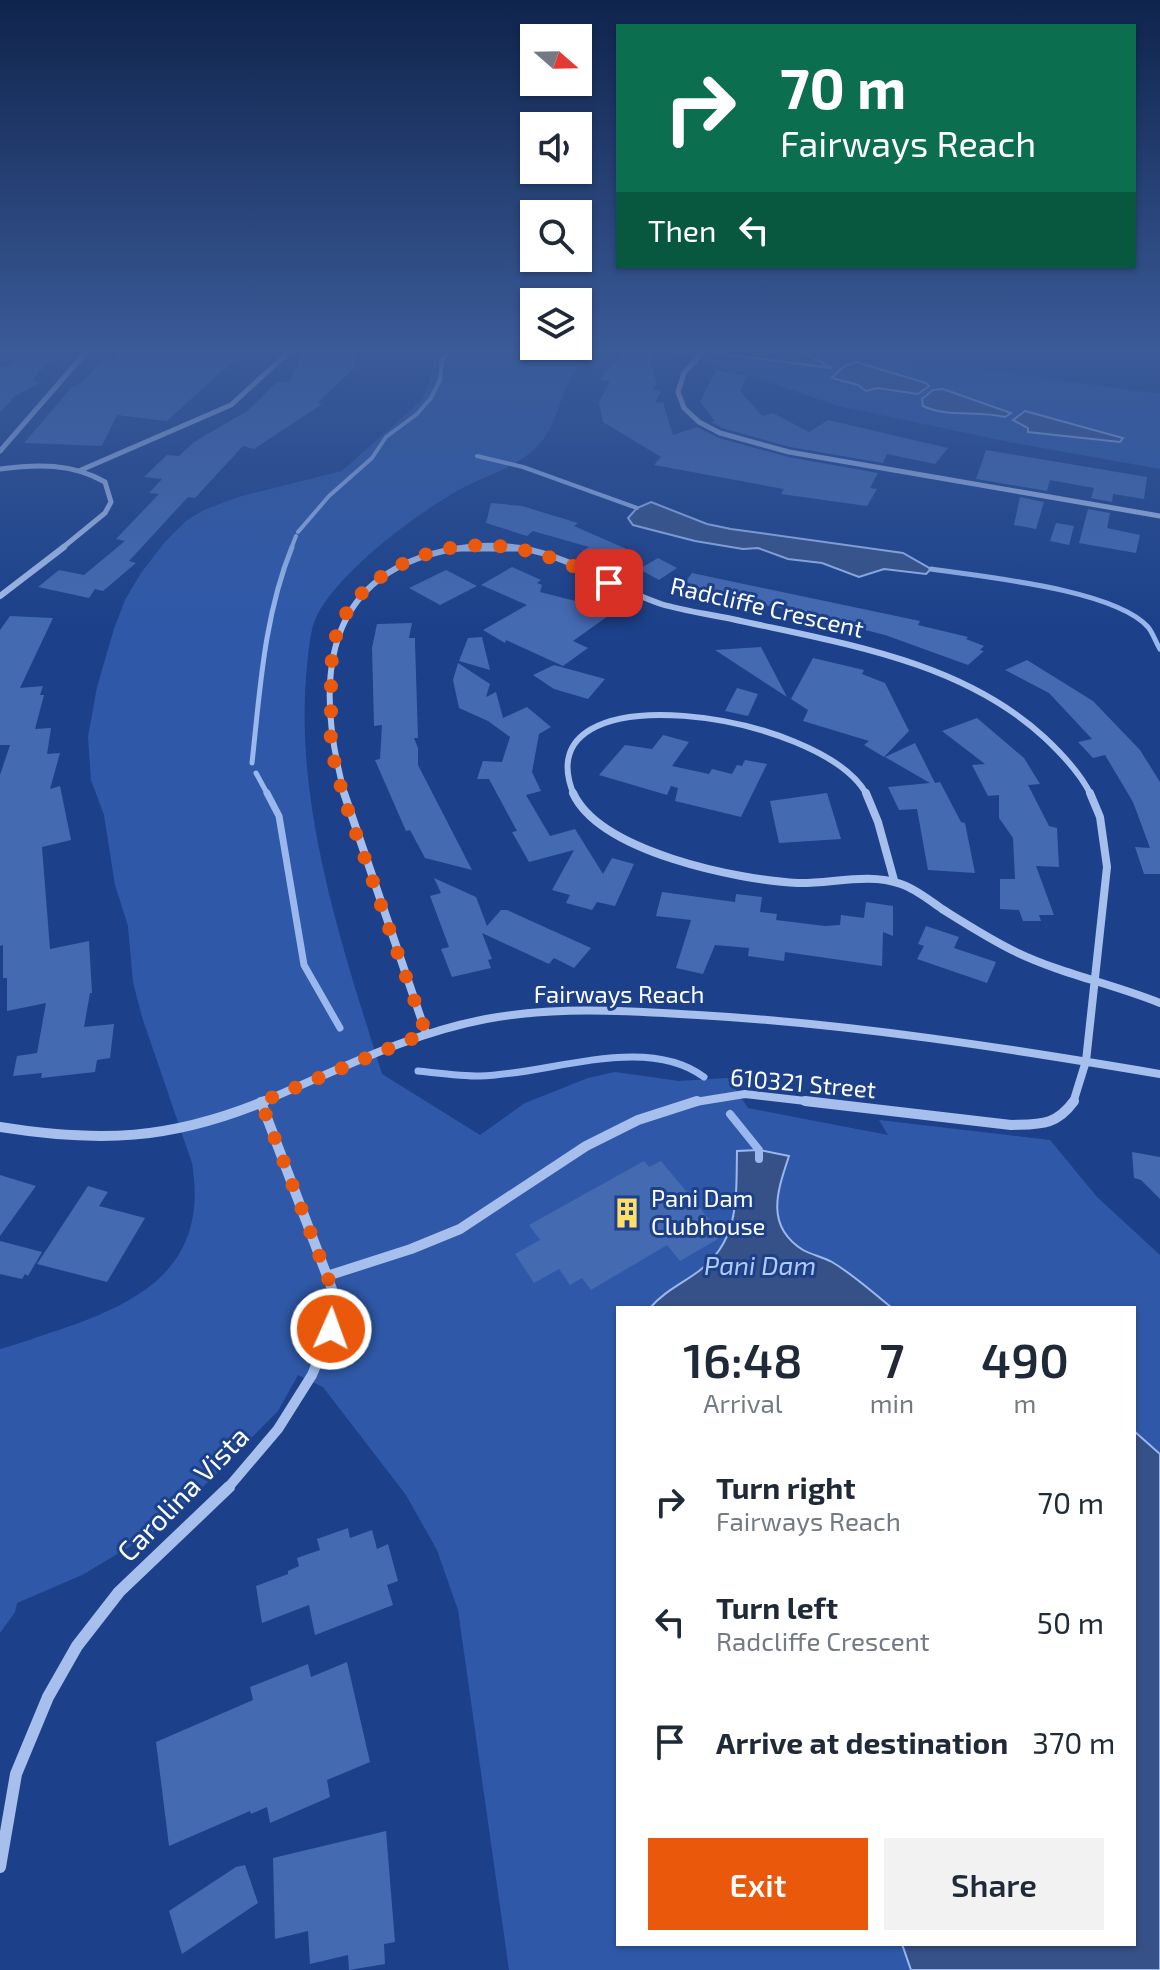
<!DOCTYPE html>
<html lang="en">
<head>
<meta charset="utf-8">
<style>
	:root { --surface:#fff; --page:#f2f2f3; --text:#1f2937; --muted:#747a83; --accent:#ea580c }
	body { margin:0; font-family:"Exo 2",sans-serif; background:var(--page); color:var(--text); height:100vh; display:flex; flex-direction:column; font-size:30px; white-space:nowrap }
	* { box-sizing:border-box; margin:0 }
	p { font-size:26px; color:var(--muted) }
	.icon { flex:none; width:44px; height:44px; fill:none; stroke:currentColor; stroke-width:2; stroke-linecap:round; stroke-linejoin:round }
	.map { position:relative; flex:1; overflow:hidden }
	.sheet { position:absolute; left:616px; top:1306px; width:520px; height:640px; display:flex; flex-direction:column; background:var(--surface); border-radius:0px; box-shadow:0 2px 6px #0004 }
	.sheet>* { flex:none }
	.banner { position:absolute; left:616px; top:24px; width:520px; height:244px; border-radius:0px; box-shadow:0 2px 6px #0004; background:#0b6e4f; color:#fff; overflow:hidden }
	.needle { width:52px; rotate:110deg }
	.buttons { position:absolute; left:520px; top:24px; display:grid; gap:16px }
	.buttons a { display:grid; place-items:center; width:72px; height:72px; border-radius:0px; background:var(--surface); box-shadow:0 2px 6px #0004; font-size:40px }
	.pin { position:absolute; display:grid; place-items:center; width:68px; height:68px; color:#fff; margin:-34px; border-radius:16px; box-shadow:0 4px 12px #0006 }
	.me { position:absolute; width:88px; margin:-44px; rotate:2deg; stroke-linejoin:round; filter:drop-shadow(0 0 6px #0008) }
	.turn { display:flex; align-items:center; gap:28px; height:168px; padding:0 32px; font-size:36px }
	.turn .icon { width:104px; height:104px; stroke-width:2.5 }
	.turn b { display:block; font-size:56px; line-height:68px }
	.then { display:flex; align-items:center; height:76px; padding:0 32px; background:#0003; gap:16px; font-size:30px }
	.eta { display:flex; justify-content:space-evenly; align-items:center; height:136px; text-align:center }
	.eta b { font-size:48px; font-weight:600; line-height:56px }
	.primary-button { display:flex; gap:16px; margin-top:auto; padding:16px 32px }
	.primary-button a { flex:1; height:92px; border-radius:0px; background:var(--accent); color:#fff; font-size:32px; font-weight:600; line-height:92px; text-align:center }
	.primary-button a+a { background:var(--page); color:var(--text) }
	ul { padding:0; list-style:none }
	li { display:flex; align-items:center; gap:24px; height:120px; padding:0 32px }
	li div { flex:1 }
	li b { display:block; font-size:30px }
	li em { font-style:normal }
	.map>svg:first-child { display:block }
</style>
</head>
<body>
<div class="map">
<svg width="1160" height="1970" viewBox="0 0 1160 1970">
	<rect width="100%" height="100%" fill="#1c418a"/>
	<path fill="#2f59a8" fill-rule="evenodd" d="M439,351h162c-53,26 -29,76 -79,108 -20,13 -44,20 -65,32 -45,26 -107,73 -136,117 -11,17 -12,39 -14,58 -14,136 35,280 75,408l98,61 45,-32 63,-25 27,-6 64,9 49,-3 20,30 140,27 -9,-15 171,20 47,57 63,58v715h-651l-51,-360 -21,-60 -31,-55 -83,-108 -25,-12 -20,36 -91,92 -36,31 -69,41 -65,28 -2,9 -15,21v-284c20,-5 39,-13 59,-19 85,-29 150,-65 133,-167l-50,-146 -9,-35 -5,-56 -13,-41 -11,-70 -13,-35 -3,-43 9,-50 17,-58 11,-29 16,-27 23,-30 23,-23 17,-10 34,-13 104,-26 81,-72zM618,1308h516v636h-516z
		M662,351h150l23,6 146,12 179,25v75l-156,-28 -166,-35 -81,-28z"/>
	<path fill="#365187" stroke="#9ab8ee" stroke-width="2" d="M701,351h100l31,17z
		M856,362l70,21 3,3 -11,8 -41,-6 -11,3 -8,-6 -26,-7 11,-11z
		M943,389l68,24 -6,4c-27,-7 -57,1 -82,-11l-1,-7 11,-9z
		M1025,411l98,27 -3,4 -92,-10v-4l-15,-8z
		M651,502l56,22 24,5 172,24 28,16 -5,5 -42,-5 -25,8 -37,-14 -34,-4 -30,-11 -15,1 -48,-8 -62,-16 -5,-7 9,-10z
		M759,1150l30,6c-12,36 -24,70 14,94 9,5 20,7 29,12 22,13 40,30 60,46h-242c13,-16 33,-25 49,-37 41,-31 37,-73 38,-120z
		M1134,1431l26,23v516h-249l-9,-26h232z"/>
	<g fill="none" stroke-linecap="round" stroke-linejoin="round">
		<path stroke="#9ab8ee" stroke-width="4" d="M477,456l46,11 114,41
			M298,532l31,-36 43,-38 14,-21 31,-23 14,-16 9,-18 2,-20 8,-9
			M291,549l5,-13"/>
		<path stroke="#9ab8ee" stroke-width="5" d="M931,569c52,8 183,20 217,58 5,6 8,16 12,22
			M252,763c8,-73 12,-147 40,-216
			M256,773l12,22"/>
		<path stroke="#9ab8ee" stroke-width="7" d="M267,793l12,23 25,149 36,63
			M418,1071c20,2 42,5 62,5 68,-1 165,-43 224,1"/>
		<path stroke="#9ab8ee" stroke-width="8" d="M730,1114l29,36v9"/>
	</g>
	<path fill="#446ab2" d="M121,351h123l-77,70 -50,-6 -15,31 -78,-3 47,-55 12,-7 22,-23 9,1z
		M304,351l54,2 -4,15 -37,35 5,1 -68,45 -11,-3 -48,52 -7,-1 -59,64 7,2 -33,28 -8,-2 -6,9 -51,-11 21,-17 25,5 41,-34 -9,-2 43,-45 -10,-1 13,-14 -18,-2 23,-22 12,1 15,-14 53,-31 31,-30 11,2z
		M626,351h32l-8,11 7,22 -5,6 9,1 -6,12 8,-1 10,33 24,-8 22,11 69,19 90,16 -8,15 7,1 -10,17 -86,-12 3,-5 -130,-24 7,-8 -58,-35 -4,-20 11,-21 -11,-1z
		M17,356l34,3 -19,22 8,2 -25,13 -15,16v-45h8z
		M716,370l31,6 -7,15 22,25 11,-3 36,19 19,-12 120,28 -13,16 -48,-10 -4,9 -93,-16 -68,-19 -11,-6 4,-1 -15,-19z
		M986,450l161,27 -3,22 -31,-5 -1,8 -21,-4 3,-10 -44,-8 -3,11 -71,-12z
		M1020,497l24,5 -8,27 -22,-4z
		M491,503l31,3 56,17 -4,3 57,25 -20,13 -29,-13 7,-4 -56,-16 -6,5 -41,-13z
		M1088,509l22,4 -3,15 33,7 -4,18 -57,-10z
		M1056,523l18,3 -5,19 -19,-4z
		M658,558l19,10 -18,12 -20,-11z
		M512,567l29,13 -4,3 5,2 -2,7 75,19 -42,30 15,7 -25,18 -57,-26 -1,3 -22,-13 44,-25 -46,-20z
		M446,570l31,16 -37,19 -31,-17z
		M692,573l228,48 -2,4 50,12 -2,2 18,7 -4,4 4,1 -16,14 -83,-30 -105,-27 -100,-19z
		M10,616l43,2 -33,70 23,-2 -3,9h4l-9,34 16,-1 -4,26 13,-1 -10,36 10,-3 11,54 -29,7 8,102 39,-8 3,52h-2l-6,34 30,-3 -4,34 -13,2 -2,12 -54,6 1,-5 -29,3 4,-20 20,-3 9,-50 -39,8v-33h-4v-33l-3,1v-171l10,-30h-10v-115z
		M412,623l-3,15h6v5l3,95h-4l4,10v17l54,105 -47,-12 -15,-28 -4,1 -31,-71 5,-1 2,-34 -8,1 -2,-78 5,-24z
		M482,637l8,33 -31,-9 9,-23z
		M761,647l26,50 -72,-47z
		M813,658l51,12 -2,4 23,9 24,48 -25,26 -20,-12 5,-4 -66,-20 5,-11 -17,-11z
		M1027,660l66,41 47,49 20,32v92h-16l-9,-27 15,1 -17,-46 -28,-47 -12,3 -15,-16 14,-3 -43,-46 -44,-23z
		M458,663l32,21 -4,13 10,-5 7,26 24,-11 24,20 -12,7 -7,38 9,19 -15,4 24,41 25,-7 28,45 9,-16 22,6 -19,42 -18,-4 -5,8 -26,-7 4,-8 -18,-5 22,-40 -45,12 -17,-30 5,-1 -28,-52h-12l6,-18 19,1 8,-25 -22,-16 -29,-13 -6,-28z
		M554,665l51,14 -17,20 -34,-10 -21,-14z
		M737,688l21,6 -10,22 -23,-5z
		M977,718l47,40 16,26 -12,1 21,41 8,2 2,39 -23,-1 18,49h-15l2,6h-18l-4,-11 -19,-1v-30h15l-2,-41 -14,-20v-23l-11,1 -16,-31 13,-1 -43,-33z
		M663,735l26,7 -17,24 37,8 3,-5 20,5 5,-9 5,1 3,-6 22,4 -26,53 -66,-16 3,-13 -7,-2 -4,9 -68,-20 26,-30 27,4z
		M915,743l20,40 5,-1 21,40 4,1 10,50 -47,-3 -11,-61 -18,1 -11,-23 42,-4 -45,-26z
		M827,793l14,46 -62,4 -9,-42z
		M434,878l42,19 11,29 14,-16h6l84,38 -17,20 -20,-10 -5,6 -67,-31 10,26 -4,1 3,8 -39,9 -11,-28 8,-2 -19,-51 11,-3z
		M662,892l73,10 1,-8 26,3 -2,15 17,2 -1,6 49,6 15,-1 1,-10 23,3 2,-16 27,4v30l-10,-4 -1,34 -97,-14 -1,9 -36,-5 1,-8 -34,-3 -12,29 -27,-6 15,-48 -35,-4z
		M926,926l33,11 -5,11 42,14 -9,21 -70,-24 7,-13 -6,-2z
		M1132,1152l28,5v42l-19,-19 -7,-2z
		M644,1161l5,6 12,-6 62,75 -43,25 -13,-16 -76,45 -9,-12 -12,7 -11,-16 -25,14 -19,-29 25,-14 -11,-15z
		M0,1175l36,11 -36,50z
		M88,1186l20,6 -9,14 46,12 -38,64 -70,-18z
		M0,1241l42,11 -14,24 -3,-2 -3,5 -22,-5z
		M348,1528l2,10 22,-8 5,19 11,-5 10,37 -11,4 6,20 -78,30 -6,-30 -47,18 -6,-37 32,-12v-3l11,-5 -2,-8 23,-8 -3,-11z
		M347,1662l23,100 -43,18 3,17 -60,26 -3,-16 -16,7 -1,-3 -81,35 -13,-104 97,-42 -3,-13 58,-23 3,13z
		M386,1831l9,111 -11,2 1,20 -36,6 -1,-15 -38,9 -2,-33 -33,8 -2,-81z
		M245,1865l13,38 -76,51 -13,-43 67,-44z"/>
	<g fill="none" stroke-linecap="round" stroke-linejoin="round">
		<path stroke="#a7bfec" stroke-width="5" d="M704,351l-20,22 -6,19 6,16 15,14 21,11 69,19 371,64
			M0,451l87,-100
			M0,469c37,-5 72,-6 105,13l6,20 -6,11 -44,36
			M81,470l150,-65 59,-54
			M454,549h68"/>
		<path stroke="#a7bfec" stroke-width="6" d="M0,596l64,-49
			M345,795c-25,-91 -31,-199 74,-237 31,-11 68,-15 101,-10 51,8 93,40 141,56 23,7 48,10 71,15 108,24 229,41 313,119 17,16 36,36 46,57
			M574,795c-54,-128 249,-83 293,0"/>
		<path stroke="#a7bfec" stroke-width="8" d="M344,793l82,240
			M573,793c27,59 165,87 225,90 32,1 71,-11 103,1 15,5 28,16 41,25 24,15 49,31 74,43 46,22 97,32 144,51
			M866,793l12,29 16,58
			M260,1103c74,-31 146,-69 226,-84 69,-13 142,-8 212,-4 155,9 309,33 462,59
			M689,1103l56,-9 78,9
			M1073,1103l13,-42 21,-194 -7,-50 -10,-24"/>
		<path stroke="#a7bfec" stroke-width="10" d="M805,1101l206,24c29,-1 45,1 63,-24
			M0,1127c100,16 170,13 265,-26
			M327,1276l84,-27 49,-20 126,-83 52,-26 59,-19
			M227,1489l51,-60 34,-54 19,-46 1,-40 -71,-187"/>
		<path stroke="#a7bfec" stroke-width="12" d="M0,1867l16,-93 32,-77 29,-51 42,-54 110,-105"/>
	</g>
	<linearGradient id="sky" x2="0" y2="1"><stop stop-color="#0f244c"/><stop offset="0.56" stop-color="#3a5a98"/><stop offset="1" stop-color="#3a5a98" stop-opacity="0"/></linearGradient>
	<rect width="1160" height="626" fill="url(#sky)"/>
	<g fill="none" stroke-linecap="round" stroke-linejoin="round">
		<path stroke="#ea580c" stroke-width="14" stroke-dasharray="0 25.2" d="M331,1329l1,-40 -71,-187 165,-69c-19,-53 -38,-107 -56,-160 -14,-40 -30,-81 -38,-123 -3,-19 0,-41 -1,-60 0,-21 0,-41 7,-60 12,-32 42,-57 73,-70 70,-30 134,-10 198,23"/>
	</g>
	<defs>
		<g id="building-bare" transform="scale(2.4)"><path d="M-4-6H4V6H1V3H-1V6H-4ZM-2.5-4.3h1.7v1.8h-1.7ZM.8-4.3h1.7v1.8H.8ZM-2.5-1h1.7V.8h-1.7ZM.8-1h1.7V.8H.8Z" fill="#fde065" stroke="#1c418a" stroke-width="2.5" paint-order="stroke"/></g>
	</defs>
	<g fill-rule="evenodd">
		<use href="#building-bare" x="627" y="1213"/>
	</g>
	<g text-anchor="middle" stroke-width="6" stroke-linejoin="round" paint-order="stroke">
		<g font-size="24" fill="#fff" stroke="#1c418a">
			<text transform="translate(767 608) rotate(13)" y="8">Radcliffe Crescent</text>
			<text x="619" y="1003">Fairways Reach</text>
			<text transform="translate(803 1084) rotate(5)" y="8">610321 Street</text>
		</g>
		<g font-size="24" fill="#fff" stroke="#1c418a" text-anchor="start">
			<text x="651" y="1207">Pani Dam<tspan x="651" dy="28">Clubhouse</tspan></text>
		</g>
		<g font-size="26" font-style="italic" fill="#b3caf4" stroke="#1c418a">
			<text x="760" y="1275">Pani Dam</text>
		</g>
		<g font-size="28" fill="#fff" stroke="#1c418a">
			<text transform="translate(183 1494) rotate(-46)" y="10">Carolina Vista</text>
		</g>
	</g>
</svg>
<div class="buttons">
<a><svg class="needle" viewBox="-14 -14 28 28"><path d="M0-13l5 13h-10z" fill="#e53935"/><path d="M0 13l5-13h-10z" fill="#747a83"/></svg></a>
<a><svg class="icon" aria-label="sound" viewBox="0 0 24 24"><path d="M4 9h4l5-4v14l-5-4H4zM17 9q2 3 0 6"/></svg></a>
<a><svg class="icon" aria-label="search" viewBox="0 0 24 24"><circle cx="10" cy="10" r="6"/><path d="M15 15l6 6"/></svg></a>
<a><svg class="icon" aria-label="layers" viewBox="0 0 24 24"><path d="M12 4l9 5-9 5-9-5zM3 14l9 5 9-5"/></svg></a>
</div>
<div class="pin" style="left:609px;top:583px;background:#d93025"><svg class="icon" aria-label="arrive" viewBox="0 0 24 24"><path d="M6 21V4h12l-3 4 3 4H6"/></svg></div>
<svg class="me" style="left:331px;top:1329px" viewBox="-20 -20 40 40"><circle r="17" fill="#ea580c" stroke="#fff" stroke-width="3"/><path d="M0-11L8 9 0 5-8 9z" fill="#fff"/></svg>
<div class="banner">
<div class="turn"><svg class="icon" aria-label="right" viewBox="0 0 24 24"><path d="M7 20v-9h11M14 6l5 5-5 5"/></svg><div><b>70 m</b>Fairways Reach</div></div>
<div class="then">Then<svg class="icon" aria-label="left" viewBox="0 0 24 24"><path d="M17 20v-9H6M10 6l-5 5 5 5"/></svg></div>
</div>
<section class="sheet">
<div class="eta">
<div><b>16:48</b><p>Arrival</p></div>
<div><b>7</b><p>min</p></div>
<div><b>490</b><p>m</p></div>
</div>
<ul>
<li><svg class="icon" aria-label="right" viewBox="0 0 24 24"><path d="M7 20v-9h11M14 6l5 5-5 5"/></svg><div><b>Turn right</b><p>Fairways Reach</p></div><em>70 m</em></li>
<li><svg class="icon" aria-label="left" viewBox="0 0 24 24"><path d="M17 20v-9H6M10 6l-5 5 5 5"/></svg><div><b>Turn left</b><p>Radcliffe Crescent</p></div><em>50 m</em></li>
<li><svg class="icon" aria-label="arrive" viewBox="0 0 24 24"><path d="M6 21V4h12l-3 4 3 4H6"/></svg><div><b>Arrive at destination</b></div><em>370 m</em></li>
</ul>
<div class="primary-button"><a>Exit</a><a>Share</a></div>
</section>
</div>
</body>
</html>
